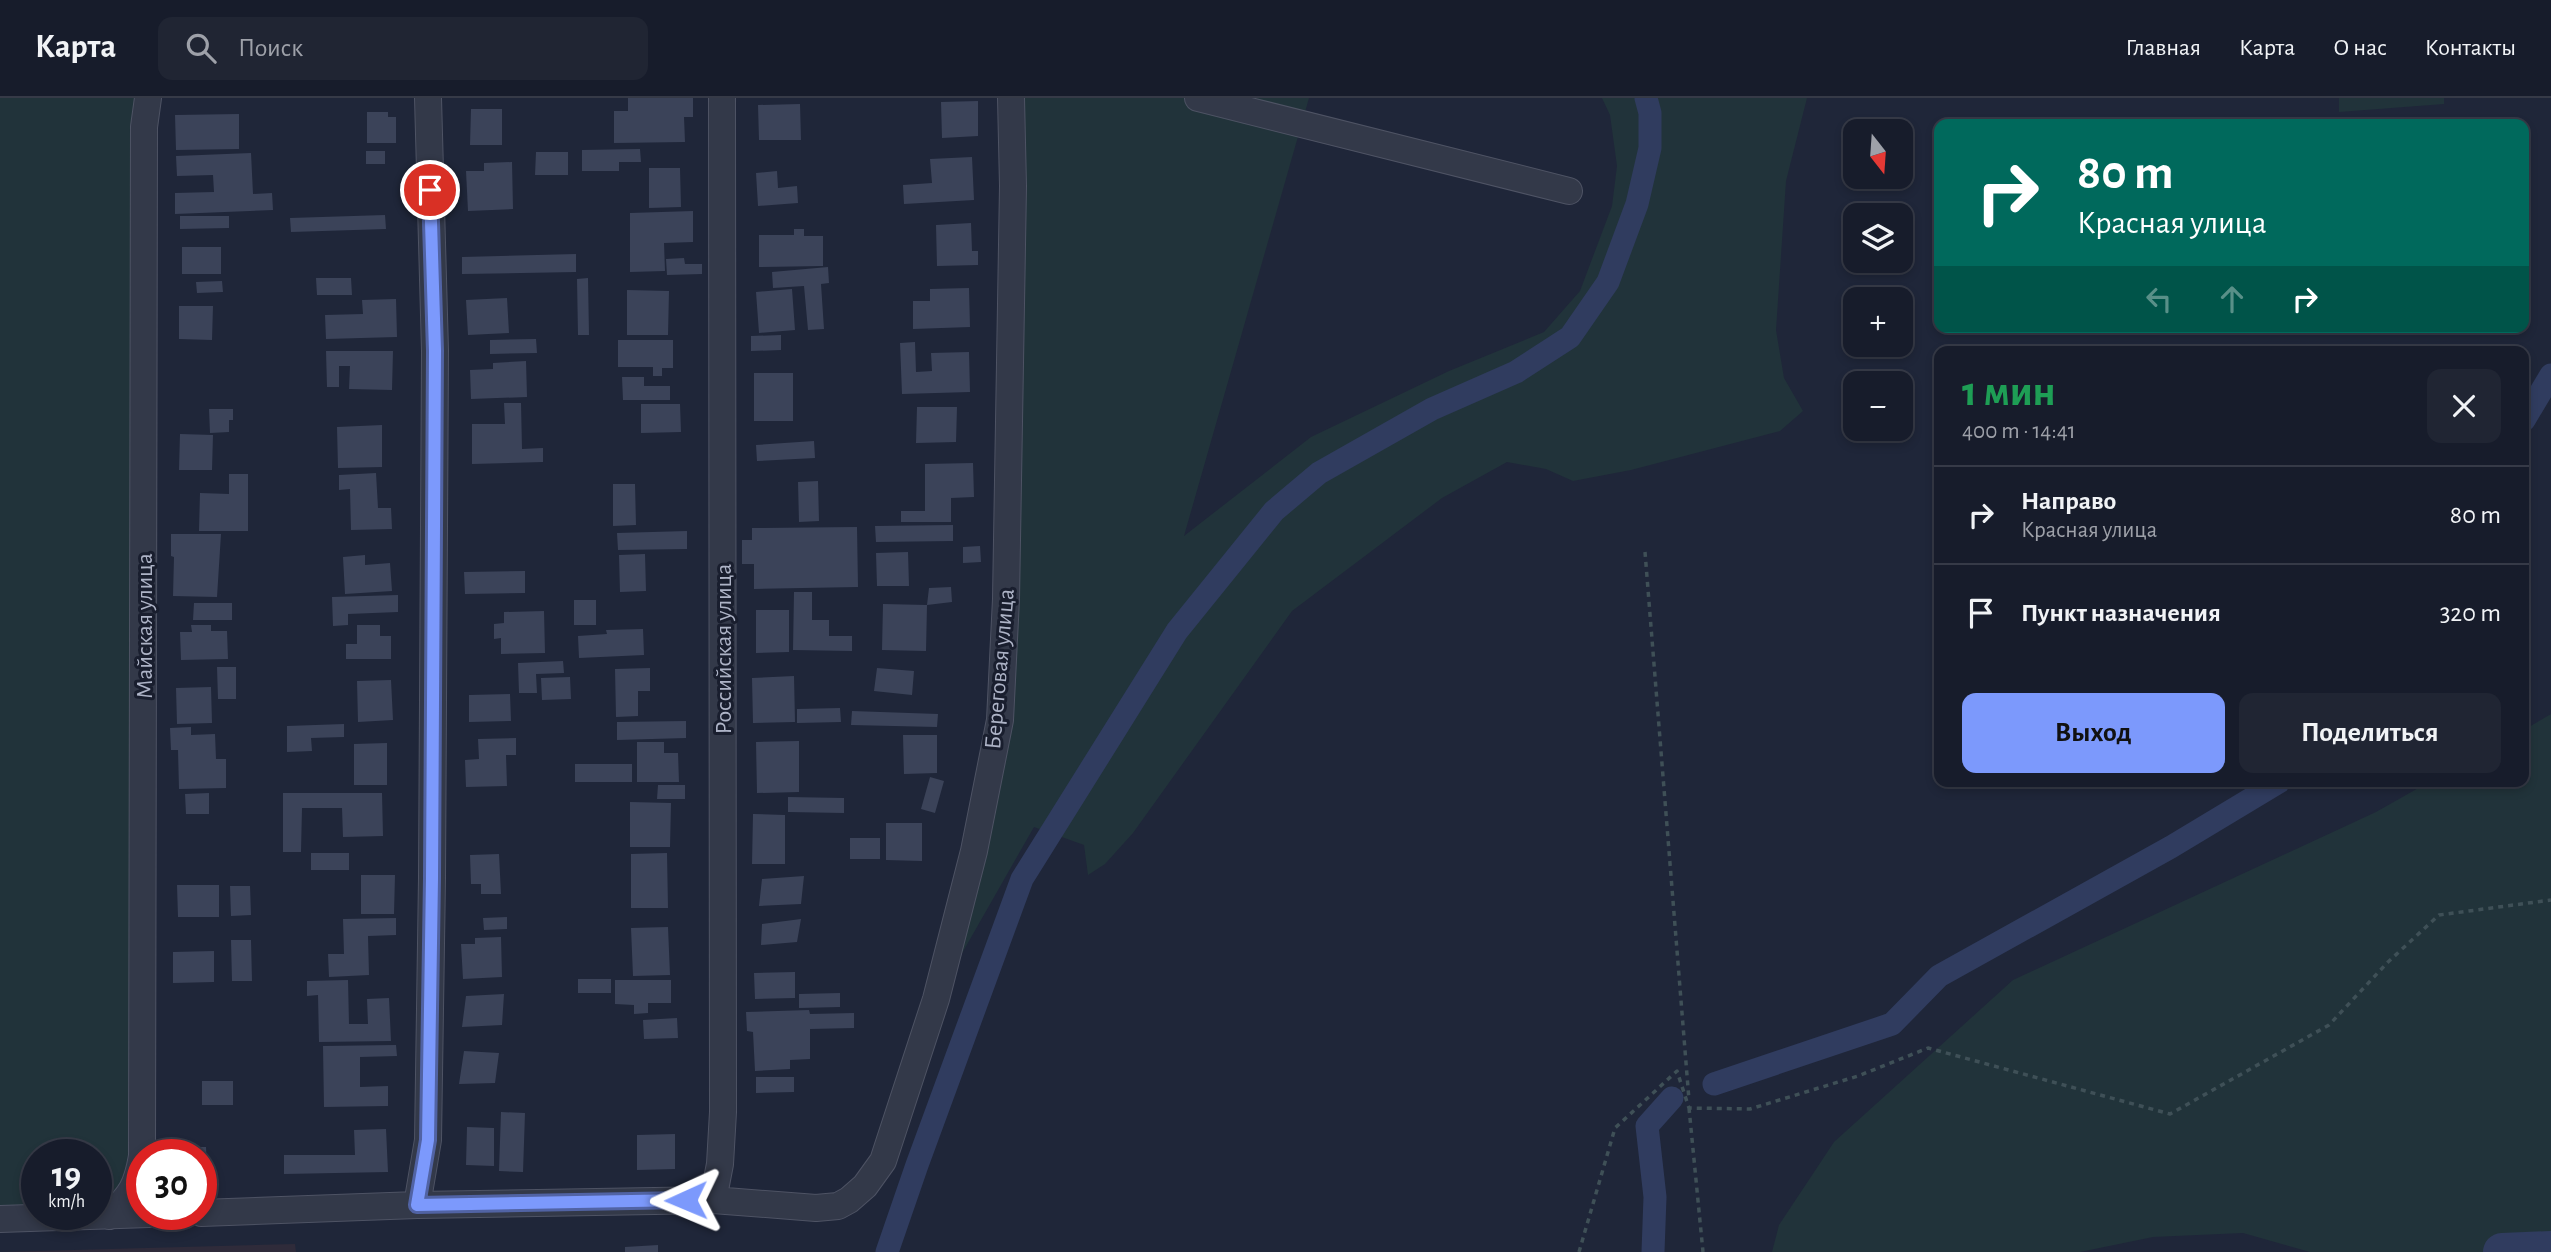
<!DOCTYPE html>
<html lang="ru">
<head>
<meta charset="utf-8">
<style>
	:root { --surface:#171c2b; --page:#202533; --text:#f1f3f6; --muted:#9ea1a9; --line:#363a47; --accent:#7c99fc }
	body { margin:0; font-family:"Alegreya Sans",sans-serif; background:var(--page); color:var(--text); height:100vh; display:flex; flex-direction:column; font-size:26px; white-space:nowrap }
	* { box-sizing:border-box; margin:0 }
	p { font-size:23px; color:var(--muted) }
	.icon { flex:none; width:38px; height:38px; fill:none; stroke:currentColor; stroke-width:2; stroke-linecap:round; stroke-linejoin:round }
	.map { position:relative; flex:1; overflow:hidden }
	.side { position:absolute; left:1934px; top:248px; width:595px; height:441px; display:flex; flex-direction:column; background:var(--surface); border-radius:14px; box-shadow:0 4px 10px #0003,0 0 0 2px var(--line) }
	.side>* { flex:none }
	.guide { position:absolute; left:1934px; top:21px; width:595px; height:214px; border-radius:14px; box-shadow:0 4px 10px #0003,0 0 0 2px var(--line); background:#00695c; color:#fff; overflow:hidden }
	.needle { width:46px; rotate:163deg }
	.buttons { position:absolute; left:1843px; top:21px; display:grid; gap:14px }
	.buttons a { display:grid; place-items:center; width:70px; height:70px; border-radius:14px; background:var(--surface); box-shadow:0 4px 10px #0003,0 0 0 2px var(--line); font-size:35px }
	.speed { position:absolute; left:21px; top:1041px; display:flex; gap:14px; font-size:35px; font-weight:700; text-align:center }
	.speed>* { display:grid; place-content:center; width:91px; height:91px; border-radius:50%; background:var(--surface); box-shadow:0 4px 10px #0003,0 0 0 2px var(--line); line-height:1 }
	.speed small { font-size:18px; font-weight:400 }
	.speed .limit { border:10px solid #d22; background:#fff; color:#111 }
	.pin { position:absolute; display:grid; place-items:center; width:60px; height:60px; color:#fff; margin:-30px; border:4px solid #fff; border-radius:50%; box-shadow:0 2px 7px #0007 }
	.me { position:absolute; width:77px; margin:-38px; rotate:269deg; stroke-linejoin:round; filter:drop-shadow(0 0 5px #0008) }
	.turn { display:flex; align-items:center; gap:24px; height:147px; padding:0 28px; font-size:32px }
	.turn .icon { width:91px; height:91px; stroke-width:2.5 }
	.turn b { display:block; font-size:49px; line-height:60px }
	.lanes { display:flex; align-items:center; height:66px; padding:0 28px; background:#0003; justify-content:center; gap:35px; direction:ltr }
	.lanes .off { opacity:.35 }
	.round { display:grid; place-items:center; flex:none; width:74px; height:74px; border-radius:14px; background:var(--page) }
	.head { display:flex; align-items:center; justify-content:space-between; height:119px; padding:0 28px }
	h1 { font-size:42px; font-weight:700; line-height:52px; color:#1e9e55 }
	.action { display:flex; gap:14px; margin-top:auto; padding:14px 28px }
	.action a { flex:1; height:80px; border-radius:14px; background:var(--accent); color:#111; font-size:28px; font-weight:700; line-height:80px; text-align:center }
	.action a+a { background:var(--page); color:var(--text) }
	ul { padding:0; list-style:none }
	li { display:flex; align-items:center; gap:21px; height:98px; padding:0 28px; border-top:2px solid var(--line) }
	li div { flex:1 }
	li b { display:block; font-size:26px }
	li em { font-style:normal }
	header { display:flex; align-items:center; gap:42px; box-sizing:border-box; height:98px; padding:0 35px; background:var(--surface); border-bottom:2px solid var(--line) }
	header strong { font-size:33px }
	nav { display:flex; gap:38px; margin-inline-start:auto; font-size:24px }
	.search { width:490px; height:63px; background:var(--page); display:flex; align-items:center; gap:18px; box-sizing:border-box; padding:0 24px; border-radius:14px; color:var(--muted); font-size:26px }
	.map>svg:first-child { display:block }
</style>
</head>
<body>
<header>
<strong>Карта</strong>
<div class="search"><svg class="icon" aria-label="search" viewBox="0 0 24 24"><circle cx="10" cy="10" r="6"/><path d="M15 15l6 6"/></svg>Поиск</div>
<nav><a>Главная</a><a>Карта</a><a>О нас</a><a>Контакты</a></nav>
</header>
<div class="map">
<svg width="2551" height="1154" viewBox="0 0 2551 1154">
	<rect width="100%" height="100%" fill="#1f2639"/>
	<path fill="#2f2b3a" d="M295,1146l1,8h-296z"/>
	<path fill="#21333a" d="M0,0h137l-6,1096 -35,13v-52h-59v54l-37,1z
		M1011,0h298l-125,438 127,-99 138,-66 95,-39 36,-41 32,-85 5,-40 -7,-51 -8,-17h205l-21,83 -10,149 8,48 19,33 -23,20 -149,39 -58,11 -27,-12 -39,-7 -65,36 -150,113 -159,222 -28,31 -17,11 -4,-30 -50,-18 -98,172 64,-279z
		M2339,0h105v6l-105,8z
		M2551,616v538h-241l-67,-19 -90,4 -73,15h-308l7,-27 55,-83 179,-162 363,-168 53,-30h95v-52z"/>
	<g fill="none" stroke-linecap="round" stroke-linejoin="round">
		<path stroke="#303c5f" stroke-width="23" d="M2524,322l27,-45
			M1714,986l178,-60 47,-48 232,-129 108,-65
			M887,1154l30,-87 105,-286 155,-248 97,-120 45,-38 113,-64 84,-37 54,-35 38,-55 29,-78 13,-56v-35l-4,-15
			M1653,1154l2,-55 -8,-71 25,-28"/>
		<path stroke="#303c5f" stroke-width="38" d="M2502,1154l49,-2"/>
	</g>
	<path fill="#3b4359" d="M628,0h65v19h-9l1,25 -71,1v-32h14z
		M978,3v35l-36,2 -1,-36z
		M800,6l1,36h-42l-1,-35z
		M471,11h31v36h-32z
		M367,14h21v5h8v26h-29z
		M239,16v35l-63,1 -1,-35z
		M640,51l1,13h-22v9h-37v-21z
		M366,53h19v13h-19z
		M536,54h32v23h-33z
		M251,55l2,41 19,-1 1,17 -98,4v-21l39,-1 -1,-17 -36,1 -1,-20z
		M972,59l2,43 -70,4 -1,-19 29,-2 -2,-24z
		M512,64l1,47 -45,2 -2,-40h18v-8z
		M649,70h31l1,39 -32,1z
		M777,73l1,17 19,-2 1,17 -40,3 -2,-33z
		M693,113v31l-29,1 1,28 -35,1v-59z
		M385,117l1,14 -95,3 -1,-14z
		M180,118h49v12l-49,1z
		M971,125l1,28h6v14l-41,1 -1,-41z
		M794,131h10v7h19v30l-64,1v-32h35z
		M182,149h39v27h-39z
		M576,156v18l-114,2v-17z
		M684,160l1,6h17v10l-35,1 -1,-16z
		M828,169l1,16 -8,1 3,45 -16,1 -4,-44 -31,2 -1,-16z
		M316,180h35l1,17h-35z
		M588,180l1,57h-11l-1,-56z
		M222,183l1,11 -26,1 -1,-11z
		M969,190l1,39 -57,2v-28h17v-12z
		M792,191l3,41 -36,3 -3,-41z
		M627,192l42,1 -1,44h-41z
		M507,200l2,35 -41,2 -2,-35z
		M396,201l1,38 -71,2 -1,-24 38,-1 -1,-14z
		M179,208h34l-1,34 -33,-1z
		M781,237v15l-30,1v-15z
		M536,241l1,14 -47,1v-14z
		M618,242h55v28h-11v8h-9v-9h-35z
		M915,244l1,30 16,-1 -1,-18 38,-1 1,40 -68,2 -2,-51z
		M326,253h67l-1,39 -43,-1 1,-23h-11v21h-12z
		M526,263l1,36 -56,2 -1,-29 23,-1v-6z
		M754,275h39v48h-39z
		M622,279h22v9h26v14h-47z
		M504,305h17l1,46 21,-1v14l-71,2v-40h33z
		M641,306h39l1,28 -40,1z
		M917,309h40l-1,35 -40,1z
		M209,311h24v11h-4v12l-19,1z
		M382,327v42l-44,1 -1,-41z
		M180,336l33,1 -1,35h-33z
		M814,343l1,17 -58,3 -1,-16z
		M973,365l1,34 -23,1v24h-50v-11h24v-47z
		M376,375l2,35h13l1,21 -41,1 -1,-41 -11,1v-15z
		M229,376h19v57h-49l1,-38 29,1z
		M818,383l1,40 -20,1 -1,-40z
		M613,386h22l1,41 -23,1z
		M953,427v16l-77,1 -1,-16z
		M857,429l1,60 -104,2v-25h-12v-24h10v-12z
		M687,433v18l-69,1 -1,-17z
		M171,436h50l-4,63 -44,-1 1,-39 -3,-1z
		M980,448l1,16 -18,1v-16z
		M908,454l1,34h-32l-1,-33z
		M645,456l1,37 -26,1 -1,-37z
		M365,457v10l25,-2 2,28 -47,3 -2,-37z
		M525,473v22l-60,1 -1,-22z
		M951,489l1,15 -25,3 2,-17z
		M794,494h18v28h17v16h23v15l-59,-1z
		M398,497v17l-50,2v11l-15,1 -1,-29z
		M574,502h22v25h-22z
		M194,505h38v17h-39z
		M883,506l44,1 -1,46 -44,-1z
		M756,512h33v42l-33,1z
		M544,513l1,42 -44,1v-16l-7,1v-15l10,-1v-11z
		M191,527h20v6h16l1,28 -47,1 -1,-28h12z
		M357,527h23v11h11v23h-45v-15h11z
		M643,531l1,26 -65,3 -1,-22 29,-2 -1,-4z
		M563,563l1,12 -28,1 1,19h-18l-1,-30z
		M217,569h19v32h-18z
		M650,570v23h-12v25l-22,1 -1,-48z
		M877,570l37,3 -2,24 -38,-4z
		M794,578l1,46 -42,1 -1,-45z
		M570,579l1,22 -29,1 -1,-22z
		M391,582l2,40 -35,2 -1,-41z
		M211,589l1,36 -35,1 -1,-36z
		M510,596l1,27 -42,1v-27z
		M840,610l1,14 -44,1v-14z
		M852,613l86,3 -1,13 -86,-2z
		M686,623v17l-69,2v-18z
		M344,626v13l-33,1 1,13 -25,1v-26z
		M191,629v8l24,-1 1,25h10v29l-47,1 -1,-39h-7l-1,-22z
		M903,637h34v38l-33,1z
		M516,640v17h-10l1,31 -41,1 -1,-27 14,-1 -1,-20z
		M799,643v51l-42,1 -1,-51z
		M637,644h27v11h14l1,29h-42z
		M387,645v42h-33v-41z
		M575,666h57v18h-57z
		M930,679l14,4 -9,32 -14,-4z
		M658,687h27v14h-28z
		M209,695v21h-23l-1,-20z
		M283,695h99l1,43 -40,1 -1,-29h-40l-1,44h-18z
		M788,699l56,1v15l-56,-1z
		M630,704l41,1 -1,44h-40z
		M753,716l32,1v49h-33z
		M886,725h36v38l-36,-1z
		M850,740h30v21h-30z
		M311,755h38v17h-38z
		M667,755l1,55h-37v-54z
		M499,756l2,40h-20v-10h-10l-1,-29z
		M361,777h34l-1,39h-33z
		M804,778l-3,28 -42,2 3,-27z
		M177,787h42v32h-41z
		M230,788h20l1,29 -20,1z
		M507,819v12l-23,1 -1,-12z
		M396,820v17l-28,1 1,39 -40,2 -1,-23h16l-1,-35z
		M801,821l-4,23 -36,3 1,-21z
		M668,829l2,48 -37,1 -2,-48z
		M501,839l1,40 -39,2 -2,-35h14v-6z
		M231,842h20l1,41h-20z
		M214,853v31l-41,1v-31z
		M795,874v26l-40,1 -1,-26z
		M578,881h33v14h-33z
		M348,882l1,44h19l-1,-25 22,-1 2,43 -72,1 -1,-47 -11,1v-15z
		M615,882h56v23h-23v10l-14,1v-9l-19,-1z
		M840,895v14l-41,1v-14z
		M504,896l-2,31 -40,2 4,-31z
		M809,912l1,4 44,-1v15l-44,1v30l-20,1v9l-35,2 -2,-39 -6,-1 -1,-19z
		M677,920l1,20 -34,1 -1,-19z
		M396,947l1,11 -37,1v30l28,-1v20l-64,1 -1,-61z
		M464,953l35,2 -4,30 -36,1z
		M756,979h38v15l-38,1z
		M202,983h31v24h-31z
		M501,1014l24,1 -2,59 -24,-1z
		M467,1029l27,1v38l-28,-1z
		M386,1031l2,43 -104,2v-19h71l-1,-25z
		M675,1036v35l-38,1v-35z
		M174,1049h32l1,22h-6v-14h-27z
		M658,1147v7h-33v-5z"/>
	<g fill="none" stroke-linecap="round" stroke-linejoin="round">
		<g stroke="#4e5364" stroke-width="28">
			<path id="minor" d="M1198,0l371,93
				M142,1057l2,-1028 4,-29
				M713,1102l7,-36 3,-52 -1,-1014
				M417,1107l11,-65 4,-262 3,-527 -7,-253
				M201,1115l216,-8 296,-5 103,8 22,-2 11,-6 16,-14 18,-25 53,-162 38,-148 26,-131 6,-121 7,-413 -2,-88
				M109,1118c22,-21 28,-30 33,-60
				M0,1121l149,-5"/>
		</g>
		<path stroke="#3f5057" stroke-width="3.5" stroke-dasharray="5 5" stroke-linecap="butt" d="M1645,454l44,548
			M1689,1010l14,144
			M1579,1154l36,-124 62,-57 12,37 61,1 108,-33 70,-28 242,66 159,-89 59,-63 51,-47 112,-15"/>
		<use href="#minor" stroke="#333949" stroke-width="26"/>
	</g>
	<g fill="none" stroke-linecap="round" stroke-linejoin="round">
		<g stroke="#5163a4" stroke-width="18">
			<path id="route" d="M430,92l5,161 -3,527 -4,262 -11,65 269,-5"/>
		</g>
		<use href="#route" stroke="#7c99fc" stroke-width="12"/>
	</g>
	<g text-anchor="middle" stroke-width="6" stroke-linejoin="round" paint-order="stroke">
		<g font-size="24" fill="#adb3c6" stroke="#191e2e">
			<text transform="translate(144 528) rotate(-90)" y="8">Майская улица</text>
			<text transform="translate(723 551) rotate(-90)" y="8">Российская улица</text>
			<text transform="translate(999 571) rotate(-85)" y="8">Береговая улица</text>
		</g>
	</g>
</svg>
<div class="buttons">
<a><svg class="needle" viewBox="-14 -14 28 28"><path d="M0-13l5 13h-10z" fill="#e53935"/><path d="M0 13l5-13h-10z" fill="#9ea1a9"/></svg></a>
<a><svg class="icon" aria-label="layers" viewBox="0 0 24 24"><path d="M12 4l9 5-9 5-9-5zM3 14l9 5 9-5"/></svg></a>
<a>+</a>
<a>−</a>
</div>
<div class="speed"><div>19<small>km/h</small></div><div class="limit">30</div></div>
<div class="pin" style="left:430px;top:92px;background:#d93025"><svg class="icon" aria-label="arrive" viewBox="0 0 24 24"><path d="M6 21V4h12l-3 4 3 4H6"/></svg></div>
<svg class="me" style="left:686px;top:1102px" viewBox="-20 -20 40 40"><path d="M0-17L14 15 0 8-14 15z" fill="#7c99fc" stroke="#fff" stroke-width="4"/></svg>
<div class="guide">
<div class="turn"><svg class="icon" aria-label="right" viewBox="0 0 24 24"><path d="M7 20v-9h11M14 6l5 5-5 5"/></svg><div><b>80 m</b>Красная улица</div></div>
<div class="lanes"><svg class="icon off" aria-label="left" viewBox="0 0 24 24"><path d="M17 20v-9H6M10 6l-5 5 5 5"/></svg><svg class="icon off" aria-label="ahead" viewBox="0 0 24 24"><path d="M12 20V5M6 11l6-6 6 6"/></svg><svg class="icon" aria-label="right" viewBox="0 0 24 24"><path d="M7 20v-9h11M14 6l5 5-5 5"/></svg></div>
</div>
<section class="side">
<div class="head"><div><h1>1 мин</h1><p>400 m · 14:41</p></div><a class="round"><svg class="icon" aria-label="close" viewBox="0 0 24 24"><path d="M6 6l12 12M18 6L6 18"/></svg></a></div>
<ul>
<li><svg class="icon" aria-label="right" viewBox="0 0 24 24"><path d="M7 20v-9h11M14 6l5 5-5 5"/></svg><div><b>Направо</b><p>Красная улица</p></div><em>80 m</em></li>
<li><svg class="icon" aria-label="arrive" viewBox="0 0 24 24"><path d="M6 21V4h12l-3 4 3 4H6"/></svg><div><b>Пункт назначения</b></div><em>320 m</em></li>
</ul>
<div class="action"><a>Выход</a><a>Поделиться</a></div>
</section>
</div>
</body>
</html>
